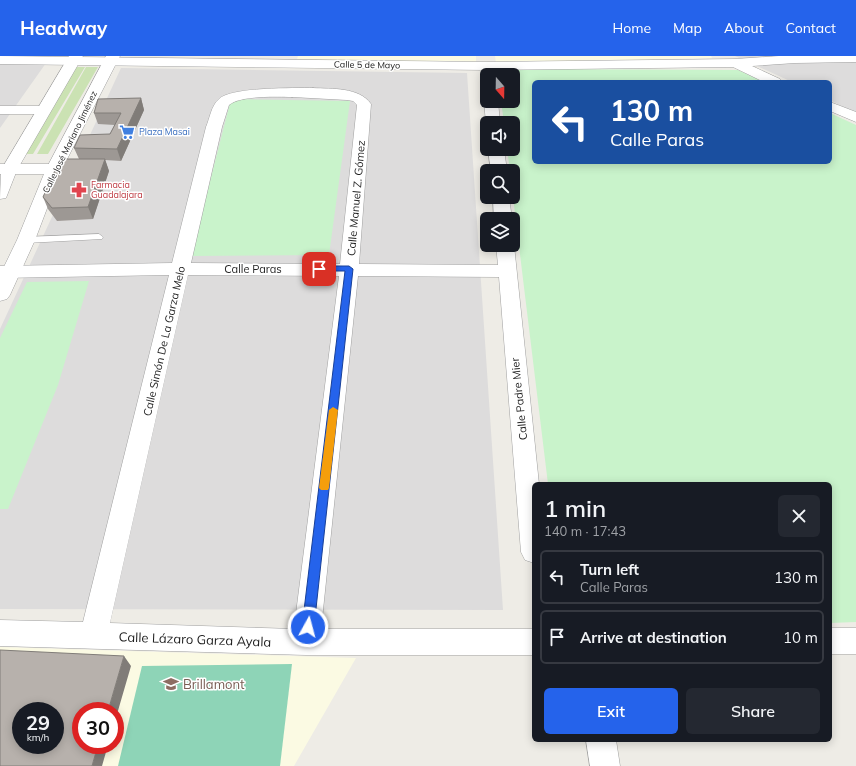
<!DOCTYPE html>
<html lang="en">
<head>
<meta charset="utf-8">
<style>
	:root { --surface:#171b24; --page:#242831; --text:#f1f3f6; --muted:#9ea1a6; --line:#363941; --accent:#2563eb }
	body { margin:0; font-family:Mulish,sans-serif; background:var(--page); color:var(--text); height:100vh; display:flex; flex-direction:column; font-size:15px; white-space:nowrap }
	* { box-sizing:border-box; margin:0 }
	p { font-size:13px; color:var(--muted) }
	.icon { flex:none; width:22px; height:22px; fill:none; stroke:currentColor; stroke-width:2; stroke-linecap:round; stroke-linejoin:round }
	.map { position:relative; flex:1; overflow:hidden }
	.details { position:absolute; left:532px; top:426px; width:300px; height:260px; display:flex; flex-direction:column; background:var(--surface); border-radius:6px; box-shadow:0 2px 10px #0003 }
	.details>* { flex:none }
	.hud { position:absolute; left:532px; top:24px; width:300px; height:84px; border-radius:6px; box-shadow:0 2px 10px #0003; background:#1a4fa0; color:#fff; overflow:hidden }
	.needle { width:26px; rotate:160deg }
	.buttons { position:absolute; left:480px; top:12px; display:grid; gap:8px }
	.buttons a { display:grid; place-items:center; width:40px; height:40px; border-radius:6px; background:var(--surface); box-shadow:0 2px 10px #0003; font-size:20px }
	.speed { position:absolute; left:12px; top:646px; display:flex; gap:8px; font-size:20px; font-weight:700; text-align:center }
	.speed>* { display:grid; place-content:center; width:52px; height:52px; border-radius:50%; background:var(--surface); box-shadow:0 2px 10px #0003; line-height:1 }
	.speed small { font-size:10px; font-weight:400 }
	.speed .limit { border:6px solid #d22; background:#fff; color:#111 }
	.pin { position:absolute; display:grid; place-items:center; width:34px; height:34px; color:#fff; margin:-17px; border-radius:8px; box-shadow:0 2px 6px #0006 }
	.me { position:absolute; width:44px; margin:-22px; rotate:7deg; stroke-linejoin:round; filter:drop-shadow(0 0 3px #0008) }
	.turn { display:flex; align-items:center; gap:14px; height:84px; padding:0 12px; font-size:18px }
	.turn .icon { width:52px; height:52px; stroke-width:2.5 }
	.turn b { display:block; font-size:28px; line-height:34px }
	.round { display:grid; place-items:center; flex:none; width:42px; height:42px; border-radius:6px; background:var(--page) }
	.overview { display:flex; align-items:center; justify-content:space-between; height:68px; padding:0 12px }
	h1 { font-size:24px; font-weight:600; line-height:30px }
	.cta { display:flex; gap:8px; margin-top:auto; padding:8px 12px }
	.cta a { flex:1; height:46px; border-radius:6px; background:var(--accent); color:#fff; font-size:16px; font-weight:600; line-height:46px; text-align:center }
	.cta a+a { background:var(--page); color:var(--text) }
	ul { padding:0; list-style:none }
	li { display:flex; align-items:center; gap:12px; height:54px; margin:0 8px 6px; padding:0 4px; border:2px solid var(--line); border-radius:6px }
	li div { flex:1 }
	li b { display:block; font-size:15px }
	li em { font-style:normal }
	header { display:flex; align-items:center; gap:24px; box-sizing:border-box; height:56px; padding:0 20px; background:var(--accent); color:#fff }
	header strong { font-size:19px }
	nav { display:flex; gap:22px; margin-inline-start:auto; font-size:14px }
	.map>svg:first-child { display:block }
</style>
</head>
<body>
<header>
<strong>Headway</strong>
<nav><a>Home</a><a>Map</a><a>About</a><a>Contact</a></nav>
</header>
<div class="map">
<svg width="856" height="710" viewBox="0 0 856 710">
	<rect width="100%" height="100%" fill="#eeece6"/>
	<path fill="#dddcdc" d="M0,0h51l-51,72z
		M735,0h121v58l-26,-14v-18h-38z
		M121,12l346,5 36,537 -503,-1v-280z"/>
	<path fill="#fbfae3" fill-rule="evenodd" d="M298,0h178v7l-180,-1z
		M495,0h216l1,2 -208,5h-8z
		M0,591l356,11 -62,108h-294zM21,655h34v34h-34zM81,655h34v34h-34z"/>
	<path fill="#cbe2b3" d="M73,11h12l-52,87h-11z
		M86,11h12l-50,87h-11z"/>
	<path fill="#c9f3cb" d="M506,13l232,1 26,12h-230v80h296v-49l26,12v497l-26,1v-139h-282l-35,-287v-26h-3l-3,-22h6v-26h-9l-3,-22h12v-26h-14z
		M231,43l119,2 -21,154 -138,1z
		M89,225l-31,104 -50,124h-8v-171l27,-56z"/>
	<path fill="#8ed4b7" d="M292,608l-12,102h-162l24,-100z"/>
	<g fill="none" stroke-linecap="round" stroke-linejoin="round">
		<g stroke="#a0a0a0" stroke-width="1">
			<path id="service" d="M99,178l4,3 -1,2 -76,4 -4,-3 4,-3z"/>
		</g>
		<g stroke="#a0a0a0" stroke-width="1">
			<path id="minor" d="M0,0l486,6 249,-3 44,-3h77v6l-61,1 -43,3 28,13 2,3h-18l-31,-15 -247,3 -486,-6z
				M313,32c19,1 46,-1 58,16l-12,160 139,1 -2,-20h17v-1l1,1 25,239h-5v79l-9,-3 -4,-8 -22,-275 -141,-1 -37,353h213v26h-228l-306,-9v-26l83,2 86,-347 -169,3v-12l172,-3 34,-136c4,-9 5,-21 13,-28 12,-12 76,-11 94,-11zM292,41l55,3 6,1 4,4 -17,159 -149,-1 31,-136 7,-22c12,-10 47,-8 63,-8zM188,219l151,1 -45,353 -184,-6z
				M486,42l1,3h11l2,22h-13v2l-1,-2 -2,-22z
				M830,46l26,10v10l-26,-11z
				M0,50h43l5,1 2,3 -2,3 -5,1h-43z
				M488,93h16l3,22h-16z
				M0,108h54l6,2 2,3 -2,3 -6,2h-54z
				M493,141h16l3,22h-18z
				M830,572h26v26h-26z
				M586,684h30l4,26h-30z"/>
		</g>
		<g stroke="#a0a0a0" stroke-width="1">
			<path id="tertiary" d="M69,0h14l-66,114 -11,28 -6,1 1,-29z
				M106,0h14l-58,113 -27,71 -25,55 -3,4 -7,2v-26l17,-35 29,-71z"/>
		</g>
		<use href="#service" fill="#fff" fill-rule="evenodd"/>
		<use href="#minor" fill="#fff" fill-rule="evenodd"/>
		<use href="#tertiary" fill="#fff" fill-rule="evenodd"/>
	</g>
	<path fill="#9d9894" d="M141,42l3,12 -23,51 -16,-1 4,11 -16,48 -36,2 -9,-12 -5,-12 36,-38 -5,-11 36,-14 5,-9 -17,-1 -4,-11z"/>
	<path fill="#807c78" d="M141,42l3,12 -23,51 -4,-12z
		M105,103l4,12 -16,48 -5,-12z
		M124,600l7,10 -16,55v-10h-7z
		M98,689h10l-6,21h-10z"/>
	<path fill="#b7b1ac" stroke="#807c78" fill-rule="evenodd" d="M141,42l-24,51 -43,-1 6,-13 30,-1 11,-21h-27l4,-14z
		M60,103h45l-17,48 -36,1 -9,-11z
		M0,594l124,6 -16,55h-27v34h17l-6,21h-92zM21,655h34v34h-34z"/>
	<path fill="#2563eb" stroke="#184099" d="M319,210h30l4,3 -39,358 -2,3 -4,2 -4,-2 -2,-3 43,-356h-29v-4z"/>
	<path fill="#f59e0b" d="M333,351l5,3 -9,78 -1,2h-7l-2,-2 10,-78z"/>
	<defs>
		<g id="supermarket-bare" transform="scale(1.2)"><path d="M-6-5.5h2.5l.6 2H6L4.5 2H-2.5L-4.4-4H-6ZM-1.5 3.2a1.3 1.3 0 1 0 .1 0ZM3 3.2a1.3 1.3 0 1 0 .1 0Z" fill="#3f7fe0" stroke="#fff" stroke-width="2.5" paint-order="stroke"/></g>
		<g id="pharmacy-bare" transform="scale(1.2)"><path d="M-2-6h4v4h4v4h-4v4h-4v-4h-4v-4h4Z" fill="#e0444e" stroke="#fff" stroke-width="2.5" paint-order="stroke"/></g>
		<g id="school-bare" transform="scale(1.2)"><path d="M0-5L7-2L0 1L-7-2ZM-4 1L0 2.5L4 1V4Q0 6-4 4Z" fill="#8d6e63" stroke="#fff" stroke-width="2.5" paint-order="stroke"/></g>
	</defs>
	<g fill-rule="evenodd">
		<use href="#supermarket-bare" x="127" y="76"/>
		<use href="#pharmacy-bare" x="79" y="134"/>
		<use href="#school-bare" x="171" y="628"/>
	</g>
	<g text-anchor="middle" stroke-width="3" stroke-linejoin="round" paint-order="stroke">
		<g font-size="9" fill="#1f1f1f" stroke="#fff">
			<text transform="translate(367 9) rotate(1)" y="3">Calle 5 de Mayo</text>
			<text transform="translate(70 86) rotate(-64)" y="3">Calle José Mariano Jiménez</text>
		</g>
		<g font-size="9" fill="#366cbe" stroke="#fff" text-anchor="start">
			<text x="139" y="79">Plaza Masai</text>
		</g>
		<g font-size="9" fill="#be3a42" stroke="#fff" text-anchor="start">
			<text x="91" y="132">Farmacia<tspan x="91" dy="10">Guadalajara</tspan></text>
		</g>
		<g font-size="11" fill="#1f1f1f" stroke="#fff">
			<text transform="translate(356 142) rotate(-85)" y="4">Calle Manuel Z. Gómez</text>
			<text x="253" y="217">Calle Paras</text>
			<text transform="translate(164 285) rotate(-77)" y="4">Calle Simón De La Garza Melo</text>
			<text transform="translate(519 343) rotate(-96)" y="4">Calle Padre Mier</text>
		</g>
		<g font-size="13" fill="#1f1f1f" stroke="#fff">
			<text transform="translate(195 583) rotate(2)" y="5">Calle Lázaro Garza Ayala</text>
		</g>
		<g font-size="13" fill="#785e54" stroke="#fff" text-anchor="start">
			<text x="183" y="633">Brillamont</text>
		</g>
	</g>
</svg>
<div class="buttons">
<a><svg class="needle" viewBox="-14 -14 28 28"><path d="M0-13l5 13h-10z" fill="#e53935"/><path d="M0 13l5-13h-10z" fill="#9ea1a6"/></svg></a>
<a><svg class="icon" aria-label="sound" viewBox="0 0 24 24"><path d="M4 9h4l5-4v14l-5-4H4zM17 9q2 3 0 6"/></svg></a>
<a><svg class="icon" aria-label="search" viewBox="0 0 24 24"><circle cx="10" cy="10" r="6"/><path d="M15 15l6 6"/></svg></a>
<a><svg class="icon" aria-label="layers" viewBox="0 0 24 24"><path d="M12 4l9 5-9 5-9-5zM3 14l9 5 9-5"/></svg></a>
</div>
<div class="speed"><div>29<small>km/h</small></div><div class="limit">30</div></div>
<div class="pin" style="left:319px;top:213px;background:#d93025"><svg class="icon" aria-label="arrive" viewBox="0 0 24 24"><path d="M6 21V4h12l-3 4 3 4H6"/></svg></div>
<svg class="me" style="left:308px;top:571px" viewBox="-20 -20 40 40"><circle r="17" fill="#2563eb" stroke="#fff" stroke-width="3"/><path d="M0-11L8 9 0 5-8 9z" fill="#fff"/></svg>
<div class="hud">
<div class="turn"><svg class="icon" aria-label="left" viewBox="0 0 24 24"><path d="M17 20v-9H6M10 6l-5 5 5 5"/></svg><div><b>130 m</b>Calle Paras</div></div>
</div>
<section class="details">
<div class="overview"><div><h1>1 min</h1><p>140 m · 17:43</p></div><a class="round"><svg class="icon" aria-label="close" viewBox="0 0 24 24"><path d="M6 6l12 12M18 6L6 18"/></svg></a></div>
<ul>
<li><svg class="icon" aria-label="left" viewBox="0 0 24 24"><path d="M17 20v-9H6M10 6l-5 5 5 5"/></svg><div><b>Turn left</b><p>Calle Paras</p></div><em>130 m</em></li>
<li><svg class="icon" aria-label="arrive" viewBox="0 0 24 24"><path d="M6 21V4h12l-3 4 3 4H6"/></svg><div><b>Arrive at destination</b></div><em>10 m</em></li>
</ul>
<div class="cta"><a>Exit</a><a>Share</a></div>
</section>
</div>
</body>
</html>
